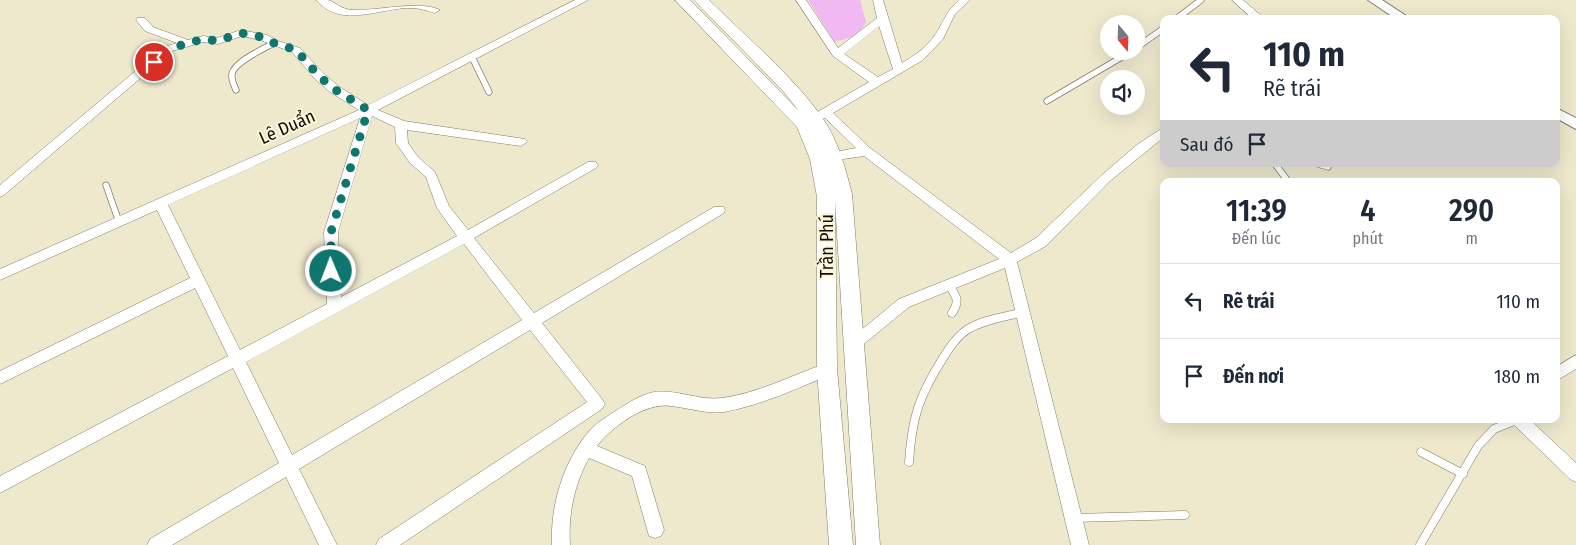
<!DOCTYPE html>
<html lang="vi">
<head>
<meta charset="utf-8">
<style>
	:root { --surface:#fff; --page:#f6f6f7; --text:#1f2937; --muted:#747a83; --line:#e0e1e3 }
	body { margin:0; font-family:"Fira Sans Condensed",sans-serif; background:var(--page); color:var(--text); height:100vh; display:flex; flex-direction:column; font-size:19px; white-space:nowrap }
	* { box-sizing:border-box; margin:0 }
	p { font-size:16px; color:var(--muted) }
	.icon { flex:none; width:28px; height:28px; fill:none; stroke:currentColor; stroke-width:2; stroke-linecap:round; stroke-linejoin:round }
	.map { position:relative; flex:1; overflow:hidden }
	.panel { position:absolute; left:1160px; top:178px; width:400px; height:245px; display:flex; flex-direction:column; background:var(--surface); border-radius:10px; box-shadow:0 5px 20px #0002 }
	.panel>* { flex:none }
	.hud { position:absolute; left:1160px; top:15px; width:400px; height:152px; border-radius:10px; box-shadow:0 5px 20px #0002; background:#fff; color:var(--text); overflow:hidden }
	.needle { width:32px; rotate:161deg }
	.fabs { position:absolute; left:1100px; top:15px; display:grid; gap:10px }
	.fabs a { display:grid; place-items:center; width:45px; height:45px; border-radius:50%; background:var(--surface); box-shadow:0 5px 20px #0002; font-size:25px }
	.pin { position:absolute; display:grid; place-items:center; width:42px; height:42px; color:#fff; margin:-21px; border:2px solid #fff; border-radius:50%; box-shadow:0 1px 5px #0007 }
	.me { position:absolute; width:55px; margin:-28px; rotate:359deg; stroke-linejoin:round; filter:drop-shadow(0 0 4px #0008) }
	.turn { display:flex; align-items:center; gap:18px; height:105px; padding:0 20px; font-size:22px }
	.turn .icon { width:65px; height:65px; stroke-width:2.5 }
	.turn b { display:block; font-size:35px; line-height:42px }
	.then { display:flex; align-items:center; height:48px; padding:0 20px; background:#0003; gap:10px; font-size:19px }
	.eta { display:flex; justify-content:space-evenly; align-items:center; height:85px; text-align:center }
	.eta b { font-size:30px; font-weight:600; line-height:35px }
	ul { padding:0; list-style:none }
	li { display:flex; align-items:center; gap:15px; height:75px; padding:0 20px; border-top:1px solid var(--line) }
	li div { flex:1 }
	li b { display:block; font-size:19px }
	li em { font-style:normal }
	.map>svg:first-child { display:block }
</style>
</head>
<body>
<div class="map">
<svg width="1576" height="545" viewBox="0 0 1576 545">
	<rect width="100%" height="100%" fill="#eee8cd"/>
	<path fill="#f0b9f1" d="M808,0h52l6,22c-6,13 -18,18 -32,19z"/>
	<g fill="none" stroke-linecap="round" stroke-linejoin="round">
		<g stroke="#827d65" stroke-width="7">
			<path id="service-far1" d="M1176,19l25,-19
				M1136,48l28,-20
				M472,57l17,35
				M236,90c-2,-5 -5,-10 -4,-16 2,-12 31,-25 42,-31
				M1047,101l85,-50
				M1275,164l13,17
				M1318,164l10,3
				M106,185l13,37"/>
		</g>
		<g stroke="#827d65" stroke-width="9">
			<path id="service" d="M949,285c8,12 11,16 3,28
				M1421,452l42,22
				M909,462c3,-45 10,-66 34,-104 7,-11 14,-22 25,-29 17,-10 37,-12 55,-17
				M1074,518l111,-3
				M1420,545l58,-99 16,-17 25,-10"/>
		</g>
		<g stroke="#827d65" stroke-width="1">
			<path id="minor" d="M316,0c3,0 9,0 12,0 9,3 12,9 25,10 24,1 67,-10 87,0l-5,3c-8,-2 -15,-5 -23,-5 -32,-1 -70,22 -96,-8z
				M575,0h13l-210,110 26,11 121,18 2,3 -6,4 -114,-16 1,13 10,14 17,15 14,34 19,24 120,-68h8l2,3 -2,3 -122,70 60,75 180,-106h10l1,3 -1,3 -182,110 60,76 3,5 -3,5 -202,136h-24l3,-6 208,-137 -57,-72 -231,139 38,76h-18l-33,-68 -114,68h-25l3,-6 129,-76 -46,-95 -233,125v-17l228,-120 -33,-68 -195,96v-13l190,-93 -33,-68 -157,70v-11l359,-159 -29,-18 -15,-13 -23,-27 -32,-12 -18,-4 -24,8 -15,-2 -31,9 -168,144 -4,2v-12l164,-138 13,-4 -32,-12 -9,-11 1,-2h8l8,9 35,13 15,-4 14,2 24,-8 26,5 11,6 22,7 23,25 15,13 30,19zM372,116l23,11 1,16 14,20 16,14 11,31 20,28 -116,61 -3,-65zM360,118l-36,114 3,72 -87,46 -72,-145zM464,244l58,76 -230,135 -46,-93z
				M796,0h10l32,48 39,-30 -4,-18h10l19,63c12,-7 25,-16 33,-28 10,-15 9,-21 24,-35h11l-15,14 -12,25 -20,21 -90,53 37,35 141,105 25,-15 66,-63 36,-31 26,-17v10l-54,44 -64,65 -29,16 72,283h-18l-66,-277 -96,39 -50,41 -5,2 -5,-2 -2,-4 2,-4 50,-41 100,-40 -135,-103 -41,6 -4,-1 -2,-3 2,-3 37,-7 -31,-30 -7,3 -4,-1 -2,-3 2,-3 55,-32 -36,-26zM879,26l14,43 -15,8 -34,-23z
				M1232,0h11l22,19h-12z
				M1576,355v14l-20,12v-14z
				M827,363l5,1 3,5 -3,5c-34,14 -70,31 -108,38 -18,2 -35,-4 -53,-6 -26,-4 -59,21 -74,40l48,20 19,64 -3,6 -6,2 -6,-2 -17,-60 -43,-18c-15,27 -21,57 -19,87h-18c-2,-40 12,-87 40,-117 7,-7 16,-12 25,-18 11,-7 23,-15 37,-18 23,-3 45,9 68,6 37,-5 70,-23 105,-35z
				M1511,419h18l47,44v19l-6,-3 -57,-55z"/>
		</g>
		<g stroke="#827d65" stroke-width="2">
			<path id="tertiary" d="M1368,0h14l29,19h-15z
				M1556,108l20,10v11l-20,-11z"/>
		</g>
		<g stroke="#827d65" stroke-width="1">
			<path id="secondary" d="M675,0h15l109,111 -16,-20 -89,-91h15c36,36 83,75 112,116 17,23 24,51 31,78l28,351h-24l-21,-344 2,168 16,176h-24l-12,-176v-172l-7,-38 -13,-32z"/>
		</g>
		<use href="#service-far1" stroke="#fff" stroke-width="5.5"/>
		<use href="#service" stroke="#fff" stroke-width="8"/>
		<use href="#minor" fill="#fff" fill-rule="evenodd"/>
		<use href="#tertiary" fill="#fff" fill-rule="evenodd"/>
		<use href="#secondary" fill="#fff" fill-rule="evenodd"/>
	</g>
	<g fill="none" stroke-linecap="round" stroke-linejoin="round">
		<path stroke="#0f766e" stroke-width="9" stroke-dasharray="0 16.2" d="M154,62l14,-13 35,-10 15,2 23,-8 21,4 12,6 22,7 23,26 15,13 34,21 -37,122v39"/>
	</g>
	<g text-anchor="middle" stroke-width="4" stroke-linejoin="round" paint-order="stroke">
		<g font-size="18" fill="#0e0c04" stroke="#fcf5da">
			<text transform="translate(287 127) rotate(-24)" y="6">Lê Duẩn</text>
			<text transform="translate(827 246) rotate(-90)" y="6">Trần Phú</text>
		</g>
	</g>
</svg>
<div class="fabs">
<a><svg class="needle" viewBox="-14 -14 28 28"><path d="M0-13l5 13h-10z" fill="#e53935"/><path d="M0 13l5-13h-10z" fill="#747a83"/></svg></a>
<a><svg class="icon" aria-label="sound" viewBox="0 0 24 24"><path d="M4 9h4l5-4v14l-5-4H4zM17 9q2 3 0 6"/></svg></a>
</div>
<div class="pin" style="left:154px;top:62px;background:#d93025"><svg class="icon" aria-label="arrive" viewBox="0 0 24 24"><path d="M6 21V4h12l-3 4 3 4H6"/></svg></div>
<svg class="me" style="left:331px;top:271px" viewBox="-20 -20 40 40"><circle r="17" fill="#0f766e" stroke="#fff" stroke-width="3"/><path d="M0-11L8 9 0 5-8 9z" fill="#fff"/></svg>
<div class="hud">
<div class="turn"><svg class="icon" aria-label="left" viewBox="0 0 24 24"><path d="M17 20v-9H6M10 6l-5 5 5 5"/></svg><div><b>110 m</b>Rẽ trái</div></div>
<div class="then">Sau đó<svg class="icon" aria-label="arrive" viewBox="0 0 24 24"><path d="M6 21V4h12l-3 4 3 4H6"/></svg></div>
</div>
<section class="panel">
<div class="eta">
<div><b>11:39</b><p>Đến lúc</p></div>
<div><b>4</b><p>phút</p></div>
<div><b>290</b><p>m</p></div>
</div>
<ul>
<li><svg class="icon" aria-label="left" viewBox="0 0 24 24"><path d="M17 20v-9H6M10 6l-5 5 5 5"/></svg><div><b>Rẽ trái</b></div><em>110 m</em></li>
<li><svg class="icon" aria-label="arrive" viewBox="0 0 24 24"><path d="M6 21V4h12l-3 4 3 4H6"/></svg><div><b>Đến nơi</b></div><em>180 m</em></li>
</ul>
</section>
</div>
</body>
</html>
